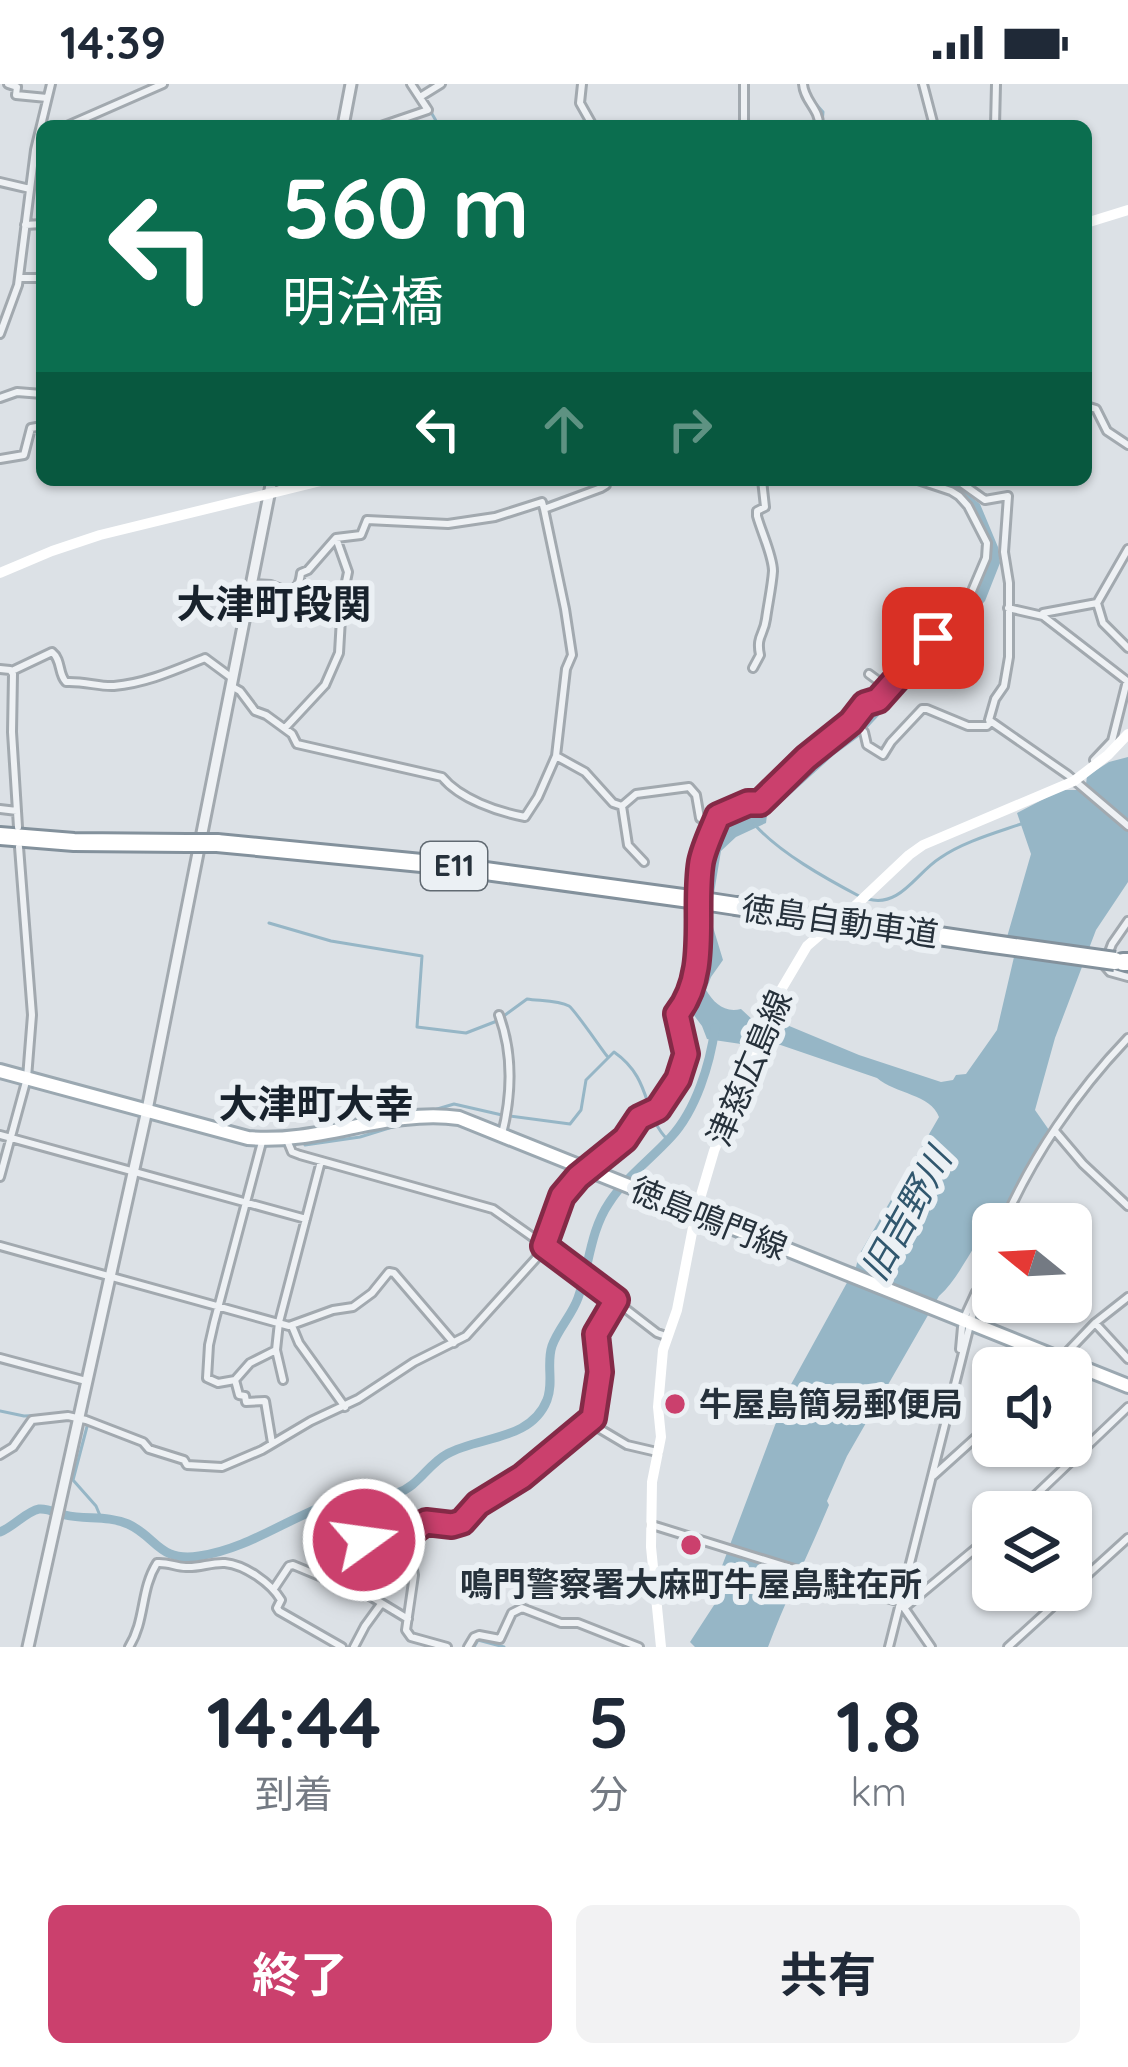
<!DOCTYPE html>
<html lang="ja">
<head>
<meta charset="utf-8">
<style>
	:root { --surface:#fff; --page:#f2f2f3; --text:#1f2937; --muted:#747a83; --accent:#cb406d }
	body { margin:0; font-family:Quicksand,"Noto Sans JP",sans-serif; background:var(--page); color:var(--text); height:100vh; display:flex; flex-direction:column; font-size:45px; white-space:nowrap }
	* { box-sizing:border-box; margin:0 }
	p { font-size:39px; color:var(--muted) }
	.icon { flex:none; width:66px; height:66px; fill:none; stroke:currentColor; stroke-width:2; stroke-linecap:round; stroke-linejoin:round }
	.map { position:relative; height:1563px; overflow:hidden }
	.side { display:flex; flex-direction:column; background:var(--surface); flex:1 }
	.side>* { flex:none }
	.guide { position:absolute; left:36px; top:36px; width:1056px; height:366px; border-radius:18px; box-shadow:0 3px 9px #0004; background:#0b6e4f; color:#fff; overflow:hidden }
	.needle { width:78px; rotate:288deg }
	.fabs { position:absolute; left:972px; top:1119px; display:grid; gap:24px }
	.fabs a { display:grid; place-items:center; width:120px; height:120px; border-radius:18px; background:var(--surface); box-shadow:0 3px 9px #0004; font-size:60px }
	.pin { position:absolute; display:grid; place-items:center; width:102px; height:102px; color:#fff; margin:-51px; border-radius:24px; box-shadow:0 6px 18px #0006 }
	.me { position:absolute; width:132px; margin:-66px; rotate:76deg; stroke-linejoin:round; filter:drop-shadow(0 0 9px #0008) }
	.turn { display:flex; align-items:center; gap:42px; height:252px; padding:0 48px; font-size:54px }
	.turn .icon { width:156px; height:156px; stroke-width:2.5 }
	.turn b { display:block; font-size:84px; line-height:102px }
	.lanes { display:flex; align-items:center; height:114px; padding:0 48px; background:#0003; justify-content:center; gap:60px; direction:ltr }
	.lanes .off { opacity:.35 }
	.eta { display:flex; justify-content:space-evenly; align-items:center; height:204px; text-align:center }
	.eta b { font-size:72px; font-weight:700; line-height:84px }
	.cta { display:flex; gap:24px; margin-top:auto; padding:24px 48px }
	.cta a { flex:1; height:138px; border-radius:18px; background:var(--accent); color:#fff; font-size:48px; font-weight:700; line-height:138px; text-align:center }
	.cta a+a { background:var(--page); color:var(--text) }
	.status { display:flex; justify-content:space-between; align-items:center; height:84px; padding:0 60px; background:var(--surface); direction:ltr }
	.status svg { height:33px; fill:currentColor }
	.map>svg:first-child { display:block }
</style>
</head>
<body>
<div class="status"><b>14:39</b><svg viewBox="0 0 49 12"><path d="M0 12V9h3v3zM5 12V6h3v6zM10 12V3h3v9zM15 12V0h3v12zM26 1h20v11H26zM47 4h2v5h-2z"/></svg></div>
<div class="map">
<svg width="1128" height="1563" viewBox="0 0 1128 1563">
	<rect width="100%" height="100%" fill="#dce1e6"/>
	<path fill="#96b6c6" d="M928,396l24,2 28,22 18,43 2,16 -15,38 -125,135 -26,19 -62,56 -5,4 -1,8 -30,14 -15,14 -11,66 13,43 -12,17 -5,13c8,13 18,23 35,19l14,13 -5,15 -9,7 -34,-5 -5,-13 -9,-12 -3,-16 14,-39 -3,-46 6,-17 7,-54 11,-19 19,-4 16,-10 98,-85 1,-5c19,-17 34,-35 51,-54 36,-40 103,-86 69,-146 -12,-20 -29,-32 -51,-39z
		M1128,673v125l-32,48 -41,108 -20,72 14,20 -52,91c-25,19 -34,54 -58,75l-92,160 -20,45 2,4c-20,48 -43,94 -61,142h-73l-5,-5 28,-43 7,-32 -3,-1 67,-178 60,-109 -9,-5 3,-9 13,2 3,-12 80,-138c-8,-23 -44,-23 -62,-39l-111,-38 3,-8 13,-9 77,32 82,27 12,-2 3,-5 10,-1 31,-44 17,-73 -7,-20 24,-83 -14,-41 44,-23h19l6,-6 1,-8 22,-14z"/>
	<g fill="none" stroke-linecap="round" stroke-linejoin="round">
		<path stroke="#96b6c6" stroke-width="3" d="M416,2l23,40
			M814,18l9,10 -1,12
			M933,26l5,16
			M754,740c26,29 71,54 105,72
			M868,815c32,9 48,-26 72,-41 23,-16 55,-25 81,-34
			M269,839l62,18 91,15 -5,71 49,6 31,-12 30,-22c12,2 31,1 42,7 5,3 31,41 38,50
			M417,1026h17l20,-6 48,11 68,9 11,-14 5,-30 28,-28c39,27 28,63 54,88
			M305,1061l55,-8 42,-13
			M89,1310l-4,23 4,2 -16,61 23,26 5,12
			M0,1327l24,5 51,-2
			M474,1563l4,-7 26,7"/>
		<path stroke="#96b6c6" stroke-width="9" d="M0,1448c13,-5 27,-21 39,-23 8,-1 18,4 26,6 21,5 42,0 63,9 29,13 30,38 71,32 49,-7 89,-38 135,-54 20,-7 42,-3 63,-9 21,-6 31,-29 50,-39 32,-18 84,-13 100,-54 7,-18 -1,-36 5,-54 6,-17 20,-31 26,-48 11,-31 12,-67 31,-95 16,-25 42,-44 62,-66 25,-27 39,-73 44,-109"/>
		<g stroke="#a2a9af" stroke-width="12">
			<path id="minor" d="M8,0l9,3 -1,8 31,3
				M582,0l-2,19 13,23
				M803,0c1,17 17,25 16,42
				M923,0l11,42
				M420,13l21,-13
				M67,42l96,-42
				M381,42l47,-16 -17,-26
				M744,42v-42
				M995,42l1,-42
				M0,98l30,7
				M25,141l17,-1
				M20,194h22
				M0,250l18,-49 17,-135 16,-66
				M0,314l17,-6 25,2
				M1086,322l10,3 11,22 21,14
				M0,375l24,-4 7,-27 11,-2
				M957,396l28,20 23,-4 -4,56 5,31v74l-5,29 -9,13 -6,21 79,55 60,51
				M253,500l18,1 18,7c9,-4 11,-10 12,-19l7,-3 28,-32 25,-3 6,-15 81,4 47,-7 47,-15 2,7 57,-21 5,-3v-5
				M1097,519l6,20 25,25
				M1008,524l35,8 84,65 -15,60 -18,19
				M1043,529l54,-10 31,-54
				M753,584l7,-13c-4,-19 4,-20 6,-36 2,-15 6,-33 7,-48 0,-15 -12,-40 -16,-55v-5l8,-4 -3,-27
				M0,585l10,1 3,4 -1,58 6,95
				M12,587l40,-19c10,8 6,22 14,30 18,-1 34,5 48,4 33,-3 61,-16 91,-28l27,20
				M869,590l19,14
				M231,602l9,5 15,20 11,4 26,19 5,10 145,33c18,22 56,35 83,40l13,-20 18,-41 10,-87 6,-14 -7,-46 -21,-100
				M852,638l12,10 3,13 16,10 8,-13 31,-33h5l41,17h19l3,-3
				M285,644l40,-43 14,-32 3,-52 6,-29 -12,-34
				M556,672l29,16 28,31 9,3 6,39 16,17
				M622,722l14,-12 53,-7 7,8 4,23c22,-1 39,-14 60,-15l46,-46 45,-35 14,-18 13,-5 31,-38 52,-50 8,-13 17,-40 1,-15 -19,-37 -9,-10 -8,-5 -33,-11
				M0,725l17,2
				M1128,837l-16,23 -8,21 6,7 18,5
				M499,931c14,38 13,79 3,119
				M1055,1047l28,33 45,42
				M0,1051l306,84
				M287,1056l5,12 8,3 193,54 41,29 123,95 9,3
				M262,1058l-48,181 -5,22 -2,33 11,5 17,-3 4,15 6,1 1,6 19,-1 7,42
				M0,1093l27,-99 5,-63 -13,-168
				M1003,1140c29,-67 74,-133 125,-186
				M0,1162l289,80 44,-16 20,-3 19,-14 17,-21 5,1 60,70
				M982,1196l11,-34
				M965,1232l11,-24
				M1095,1239l33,36
				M292,1242l7,17 46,64
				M960,1265l2,-22
				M276,1266l7,30
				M0,1274l86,23
				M1052,1284l43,-45 33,-26
				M235,1296l15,-17 26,-13 3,-28 42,-161
				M590,1339l37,22 30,7
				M0,1371l13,-8 19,-27 36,-4 18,4 57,22 6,7 35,11 3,5 35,2 40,-17 49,-29 47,-22 56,-37 52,-26 74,-82 18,-51 19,-26 34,-24 14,-14 14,-21 19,-9 9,-12 11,-18 8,-25 -9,-40c33,-42 16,-103 24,-152 3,-15 11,-31 17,-46
				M933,1392l60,-54
				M1018,1428l110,-105
				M652,1441l248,77 31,45
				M406,1452l8,39 -8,55 5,7 36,10
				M351,1501l15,-47 40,-2 20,-14 26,3 10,-3 16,-18 44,-27 68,-54 9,-34 -3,-54 20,-35
				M275,1503l14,-21 4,-1 48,20 14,2 53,32
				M904,1524l89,-74
				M129,1563c17,-27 11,-57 28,-84 11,-1 19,4 29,4 13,1 26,-5 39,-4 20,2 46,20 56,37l-4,8 2,3 63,36
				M354,1563l11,-21 16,-22
				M468,1563l6,-10 5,-2 21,4 12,-26 10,-5 39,15h17l61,24
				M889,1563l92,-366
				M1008,1563l120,-109"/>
		</g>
		<g stroke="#a2a9af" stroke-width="15">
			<path id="tertiary" d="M343,42l8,-42
				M28,1563l119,-537 125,-630"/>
		</g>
		<g stroke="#9ba8b1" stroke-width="18">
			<path id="primary" d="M0,987l248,67c72,7 139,-30 211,-20l669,268"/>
		</g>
		<g stroke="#83919c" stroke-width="22">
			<path id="motorway" d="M0,752l74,6 113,1
				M217,759l225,22 248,34
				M736,822l250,37
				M1123,878h5"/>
		</g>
		<use href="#minor" stroke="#eef1f4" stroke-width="6"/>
		<use href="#tertiary" stroke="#eef1f4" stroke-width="9"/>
		<path stroke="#fff" stroke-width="10" d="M1086,139l42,-13
			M0,489l52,-22 48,-16 225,-55
			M854,823l55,-52 14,-10 151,-64 34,-26 20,-21
			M661,1563l-10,-100 1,-65 9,-45 -3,-30 5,-57 14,-40 19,-98 18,-61 61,-151 32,-54 22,-19"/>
		<use href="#primary" stroke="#fff" stroke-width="12"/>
		<use href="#motorway" stroke="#fff" stroke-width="16"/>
		<g stroke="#83919c" stroke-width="22" stroke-linecap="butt">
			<path id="motorway-bridge" d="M187,759h30
				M690,815l46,7
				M986,859l129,18"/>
		</g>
		<use href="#motorway-bridge" stroke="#fff" stroke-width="16"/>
	</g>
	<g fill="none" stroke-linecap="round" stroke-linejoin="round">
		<g stroke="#842a47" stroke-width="30">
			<path id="route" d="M364,1456l42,-4 20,-14 26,3 10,-3 16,-18 44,-27 71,-59 7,-46 -4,-38 20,-34 -72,-54 18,-50 16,-19 47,-38 14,-21 19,-9 20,-30 8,-25 -9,-40c33,-41 16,-104 24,-152 3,-15 11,-31 17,-46l30,-13h12l46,-45 45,-36 14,-18 13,-4 55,-62"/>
		</g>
		<use href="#route" stroke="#cb406d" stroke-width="21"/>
	</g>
	<g fill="#cb406d" stroke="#ebf0f4" stroke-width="4.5">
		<circle cx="675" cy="1320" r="12"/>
		<circle cx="691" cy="1461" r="12"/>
	</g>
	<g text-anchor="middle" stroke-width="12" stroke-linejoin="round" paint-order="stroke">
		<rect fill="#ebf0f4" stroke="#616a72" stroke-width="3" x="421" y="758" width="66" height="48" rx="9"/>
		<g font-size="30" font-weight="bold" fill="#26313b">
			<text x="454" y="792">E11</text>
		</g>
		<g font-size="33" fill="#26313b" stroke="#ebf0f4">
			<text transform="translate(840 837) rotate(8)" y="12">徳島自動車道</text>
			<text transform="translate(749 984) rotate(-67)" y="12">津慈広島線</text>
			<text transform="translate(709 1134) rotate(22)" y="12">徳島鳴門線</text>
		</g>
		<g font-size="33" font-weight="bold" fill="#26313b" stroke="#ebf0f4" text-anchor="start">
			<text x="699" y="1332">牛屋島簡易郵便局</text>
			<text x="691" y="1512" text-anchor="middle">鳴門警察署大麻町牛屋島駐在所</text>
		</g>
		<g font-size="36" font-style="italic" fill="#31576e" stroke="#ebf0f4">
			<text transform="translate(906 1130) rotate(-61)" y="13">旧吉野川</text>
		</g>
		<g font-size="39" font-weight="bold" fill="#18222c" stroke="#ebf0f4">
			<text x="274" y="534">大津町段関</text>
			<text x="316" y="1034">大津町大幸</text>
		</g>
	</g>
</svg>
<div class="fabs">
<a><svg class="needle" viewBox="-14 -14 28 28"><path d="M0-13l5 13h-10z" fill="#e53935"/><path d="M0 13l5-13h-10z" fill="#747a83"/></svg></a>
<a><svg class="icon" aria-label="sound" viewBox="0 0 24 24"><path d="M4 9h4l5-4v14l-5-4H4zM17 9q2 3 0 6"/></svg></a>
<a><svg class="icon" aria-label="layers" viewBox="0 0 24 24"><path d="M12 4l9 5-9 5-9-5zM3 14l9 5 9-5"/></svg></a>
</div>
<div class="pin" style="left:933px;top:554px;background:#d93025"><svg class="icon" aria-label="arrive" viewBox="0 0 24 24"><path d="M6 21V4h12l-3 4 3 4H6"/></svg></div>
<svg class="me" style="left:364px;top:1456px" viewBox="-20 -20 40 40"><circle r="17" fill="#cb406d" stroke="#fff" stroke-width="3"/><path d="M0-11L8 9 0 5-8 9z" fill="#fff"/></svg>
<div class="guide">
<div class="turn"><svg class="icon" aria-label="left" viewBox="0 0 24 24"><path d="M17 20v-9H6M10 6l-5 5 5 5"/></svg><div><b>560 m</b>明治橋</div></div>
<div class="lanes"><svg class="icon" aria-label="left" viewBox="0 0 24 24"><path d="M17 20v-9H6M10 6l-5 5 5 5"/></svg><svg class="icon off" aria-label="ahead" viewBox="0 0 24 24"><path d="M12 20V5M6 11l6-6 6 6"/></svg><svg class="icon off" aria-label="right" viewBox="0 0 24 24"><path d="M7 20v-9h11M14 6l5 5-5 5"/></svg></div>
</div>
</div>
<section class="side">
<div class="eta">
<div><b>14:44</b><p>到着</p></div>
<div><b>5</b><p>分</p></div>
<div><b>1.8</b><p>km</p></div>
</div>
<div class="cta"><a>終了</a><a>共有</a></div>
</section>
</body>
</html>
